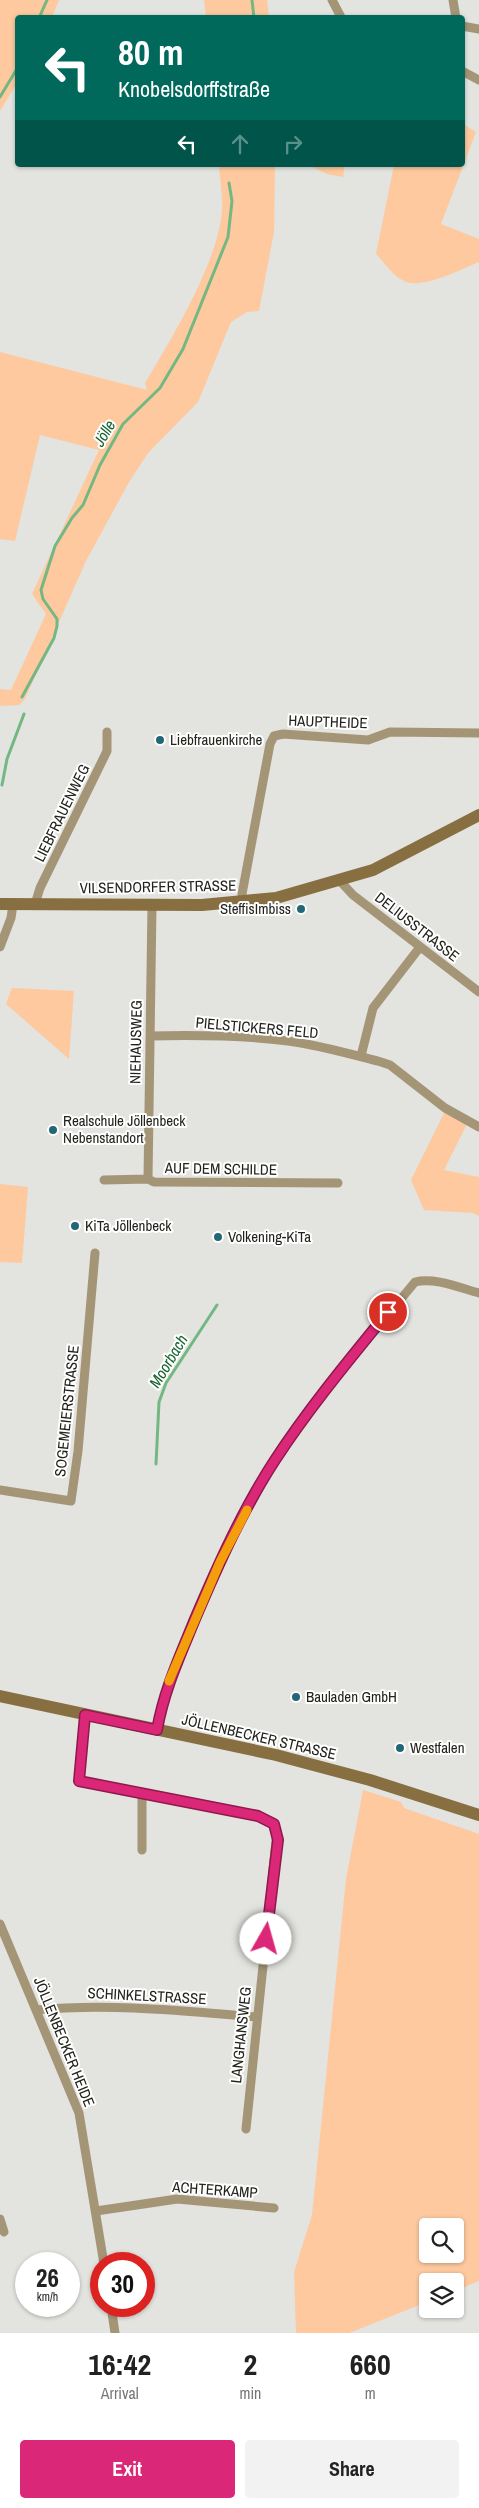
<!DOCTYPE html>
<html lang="en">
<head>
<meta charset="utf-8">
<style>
	:root { --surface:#fff; --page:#f2f2f2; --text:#222; --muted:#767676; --accent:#db2777 }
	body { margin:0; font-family:"Archivo Narrow",sans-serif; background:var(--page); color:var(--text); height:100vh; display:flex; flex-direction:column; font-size:19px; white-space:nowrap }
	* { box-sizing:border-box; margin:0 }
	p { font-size:16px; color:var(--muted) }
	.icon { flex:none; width:28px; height:28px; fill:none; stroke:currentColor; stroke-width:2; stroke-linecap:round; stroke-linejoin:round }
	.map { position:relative; height:2333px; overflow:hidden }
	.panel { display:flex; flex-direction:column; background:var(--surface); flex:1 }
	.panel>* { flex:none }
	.hud { position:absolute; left:15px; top:15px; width:450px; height:152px; border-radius:5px; box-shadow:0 1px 4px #0004; background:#00695c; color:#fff; overflow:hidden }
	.controls { position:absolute; left:419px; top:2218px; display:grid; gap:10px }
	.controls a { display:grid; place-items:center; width:45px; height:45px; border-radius:5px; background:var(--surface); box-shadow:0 1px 4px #0004; font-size:25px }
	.speed { position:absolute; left:15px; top:2252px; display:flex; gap:10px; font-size:25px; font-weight:700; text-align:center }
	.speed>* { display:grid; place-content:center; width:65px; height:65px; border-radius:50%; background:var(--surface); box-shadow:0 1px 4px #0004; line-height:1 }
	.speed small { font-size:12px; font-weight:400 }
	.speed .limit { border:8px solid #d22; background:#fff; color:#111 }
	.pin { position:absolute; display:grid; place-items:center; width:42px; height:42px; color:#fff; margin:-21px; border:2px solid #fff; border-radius:50%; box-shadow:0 1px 5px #0007 }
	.me { position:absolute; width:55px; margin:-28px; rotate:7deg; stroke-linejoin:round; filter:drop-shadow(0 0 4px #0008) }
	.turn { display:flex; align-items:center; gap:18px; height:105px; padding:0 20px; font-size:22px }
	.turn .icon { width:65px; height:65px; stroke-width:2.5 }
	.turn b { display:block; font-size:35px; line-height:42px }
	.lanes { display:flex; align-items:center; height:48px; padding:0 20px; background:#0003; justify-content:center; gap:25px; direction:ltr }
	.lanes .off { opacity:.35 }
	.eta { display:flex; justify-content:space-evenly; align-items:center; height:85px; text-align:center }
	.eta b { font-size:30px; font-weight:700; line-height:35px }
	.button { display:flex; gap:10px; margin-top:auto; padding:10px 20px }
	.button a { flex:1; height:58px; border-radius:5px; background:var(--accent); color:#fff; font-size:20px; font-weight:700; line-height:58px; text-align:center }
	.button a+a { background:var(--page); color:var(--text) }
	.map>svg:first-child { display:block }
</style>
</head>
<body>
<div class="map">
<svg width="479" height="2333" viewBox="0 0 479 2333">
	<rect width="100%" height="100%" fill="#e3e3df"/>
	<path fill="#fec99e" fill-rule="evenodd" d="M0,0h59l-7,17 -34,1 -1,65 -17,28z
		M204,0h63l2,17h-63z
		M463,124l13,8 -35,92 38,15v23c-17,7 -58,28 -75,19 -11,-5 -19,-18 -28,-27l18,-89h68z
		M219,165h56l-1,67 -15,79 -12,1 -16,10 -33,80 -50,51 -19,29 -43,79 -61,138 -6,6 -19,1v-17l11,1 35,-76 -14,-20 67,-144 -59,-15 -25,106 -15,-2v-187l147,38 -2,-7c27,-45 73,-121 77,-172 1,-15 -2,-31 -3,-46z
		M308,165h37l-2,12 -16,-3z
		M12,988l62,3 -5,68 -63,-55z
		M444,1113l23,11 -23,46 35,7v39l-6,-3 -49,-3 -13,-30z
		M0,1184l28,3 -6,76 -22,-1z
		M363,1790l38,12 3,6 75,26v447l-24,10v-10h-27l-1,21 -78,31h-53l-2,-61 18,-57 34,-336zM428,2226h27v28h-27z"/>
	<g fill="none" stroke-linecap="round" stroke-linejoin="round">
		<path stroke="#73b883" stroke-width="3" d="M252,0l2,18
			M39,18l8,-18
			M0,97l18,-30
			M22,697l32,-59 3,-12v-7l-14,-20 -2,-9 14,-44 17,-28 11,-13 17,-40 23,-41 37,-36 23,-39 45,-112 4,-36 -3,-18
			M2,785l5,-26 17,-45
			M156,1464l3,-62 7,-19 51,-78"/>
		<path stroke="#a59577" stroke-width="9" d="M332,0l9,17
			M453,0l3,18
			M462,26l17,3
			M462,71l17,9
			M340,881l13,14 126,97
			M243,903l-1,-9 28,-150 4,-8 9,-2 85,6 22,-8 89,1
			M35,904l5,-16 67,-137v-19
			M0,947l11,-29 2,-14
			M150,1036c46,-1 92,-1 138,5 31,4 62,13 93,21l9,3 55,43 34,19
			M361,1056l12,-48 47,-61
			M148,1179l4,-274
			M104,1180l44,-1 6,3 184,1
			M0,1490l71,11 7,-50 17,-198
			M85,1715l-6,66 179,35 16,8 3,8 -31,297
			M157,1730l10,-43 40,-96 30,-62 37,-68 39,-56 102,-123c20,-5 45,6 64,11
			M142,1850v-56
			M0,1924l79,189 25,151
			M36,2010c74,-7 147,1 220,7
			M96,2211l81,-12 97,9
			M0,2219l4,13
			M111,2306l4,27"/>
		<path stroke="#876f41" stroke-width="12" d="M0,904l202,1 74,-7 97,-28 106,-55
			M0,1696l276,59 94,25 109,35"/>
	</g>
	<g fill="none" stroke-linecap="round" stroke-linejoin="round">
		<g stroke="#8e194d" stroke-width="12">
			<path id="route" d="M266,1939l12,-99 -4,-16 -16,-8 -179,-35 6,-66 72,15c7,-40 23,-74 38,-111 23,-54 48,-110 80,-159 34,-52 74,-100 113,-148"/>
		</g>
		<use href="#route" stroke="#db2777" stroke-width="9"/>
		<path stroke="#f59e0b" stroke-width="9" d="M169,1681l51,-119 27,-52"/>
	</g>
	<g fill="#226678" stroke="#fffffe" stroke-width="2">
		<circle cx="160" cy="740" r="5"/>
		<circle cx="301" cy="909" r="5"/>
		<circle cx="53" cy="1130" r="5"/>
		<circle cx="75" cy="1226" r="5"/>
		<circle cx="218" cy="1237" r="5"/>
		<circle cx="296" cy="1697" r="5"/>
		<circle cx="400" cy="1748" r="5"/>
	</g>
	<g text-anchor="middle" stroke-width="4" stroke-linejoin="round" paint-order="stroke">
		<g font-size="15" fill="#222221" stroke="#fffffe">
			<text transform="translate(328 722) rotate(2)" y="5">HAUPTHEIDE</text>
			<text transform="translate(62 813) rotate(-64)" y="5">LIEBFRAUENWEG</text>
			<text transform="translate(158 887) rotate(-1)" y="5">VILSENDORFER STRASSE</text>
			<text transform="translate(417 927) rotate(38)" y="5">DELIUSSTRASSE</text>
			<text transform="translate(257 1028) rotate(5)" y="5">PIELSTICKERS FELD</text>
			<text transform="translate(136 1042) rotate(-89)" y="5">NIEHAUSWEG</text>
			<text transform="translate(221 1169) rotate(1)" y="5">AUF DEM SCHILDE</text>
			<text transform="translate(67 1411) rotate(-84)" y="5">SOGEMEIERSTRASSE</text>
			<text transform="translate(259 1737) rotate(13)" y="5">JÖLLENBECKER STRASSE</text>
			<text transform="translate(147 1996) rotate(3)" y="5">SCHINKELSTRASSE</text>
			<text transform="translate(241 2035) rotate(-84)" y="5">LANGHANSWEG</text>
			<text transform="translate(64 2042) rotate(68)" y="5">JÖLLENBECKER HEIDE</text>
			<text transform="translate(215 2190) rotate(4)" y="5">ACHTERKAMP</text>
		</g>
		<g font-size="15" fill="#222221" stroke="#fffffe" text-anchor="start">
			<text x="170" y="745">Liebfrauenkirche</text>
			<text x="291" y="914" text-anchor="end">SteffisImbiss</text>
			<text x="63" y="1126">Realschule Jöllenbeck<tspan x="63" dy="17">Nebenstandort</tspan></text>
			<text x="85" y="1231">KiTa Jöllenbeck</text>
			<text x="228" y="1242">Volkening-KiTa</text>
			<text x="306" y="1702">Bauladen GmbH</text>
			<text x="410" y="1753">Westfalen</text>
		</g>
		<g font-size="16" font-style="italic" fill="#186433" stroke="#fffffe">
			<text transform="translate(104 433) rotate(-59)" y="6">Jölle</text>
			<text transform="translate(168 1361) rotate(-59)" y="6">Moorbach</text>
		</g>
	</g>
</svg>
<div class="controls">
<a><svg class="icon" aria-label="search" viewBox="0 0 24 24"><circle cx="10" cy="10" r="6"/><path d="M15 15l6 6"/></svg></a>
<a><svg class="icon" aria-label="layers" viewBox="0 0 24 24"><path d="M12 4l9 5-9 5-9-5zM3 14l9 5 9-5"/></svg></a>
</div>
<div class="speed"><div>26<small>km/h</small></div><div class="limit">30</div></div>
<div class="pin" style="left:388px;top:1312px;background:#d93025"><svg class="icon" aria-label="arrive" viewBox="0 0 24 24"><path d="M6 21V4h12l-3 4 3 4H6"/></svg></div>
<svg class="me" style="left:266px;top:1939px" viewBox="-20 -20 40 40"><circle r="19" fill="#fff"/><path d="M0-13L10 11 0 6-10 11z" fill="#db2777"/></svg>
<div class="hud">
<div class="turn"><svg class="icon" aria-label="left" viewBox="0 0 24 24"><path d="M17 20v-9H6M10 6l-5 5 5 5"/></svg><div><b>80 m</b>Knobelsdorffstraße</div></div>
<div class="lanes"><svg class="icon" aria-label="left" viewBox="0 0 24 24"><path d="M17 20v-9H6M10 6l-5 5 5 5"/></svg><svg class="icon off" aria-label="ahead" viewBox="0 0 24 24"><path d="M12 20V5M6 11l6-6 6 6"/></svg><svg class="icon off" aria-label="right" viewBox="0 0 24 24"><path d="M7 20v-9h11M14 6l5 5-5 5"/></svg></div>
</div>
</div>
<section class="panel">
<div class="eta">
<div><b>16:42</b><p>Arrival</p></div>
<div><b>2</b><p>min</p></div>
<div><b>660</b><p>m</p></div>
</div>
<div class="button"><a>Exit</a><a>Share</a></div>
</section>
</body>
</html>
